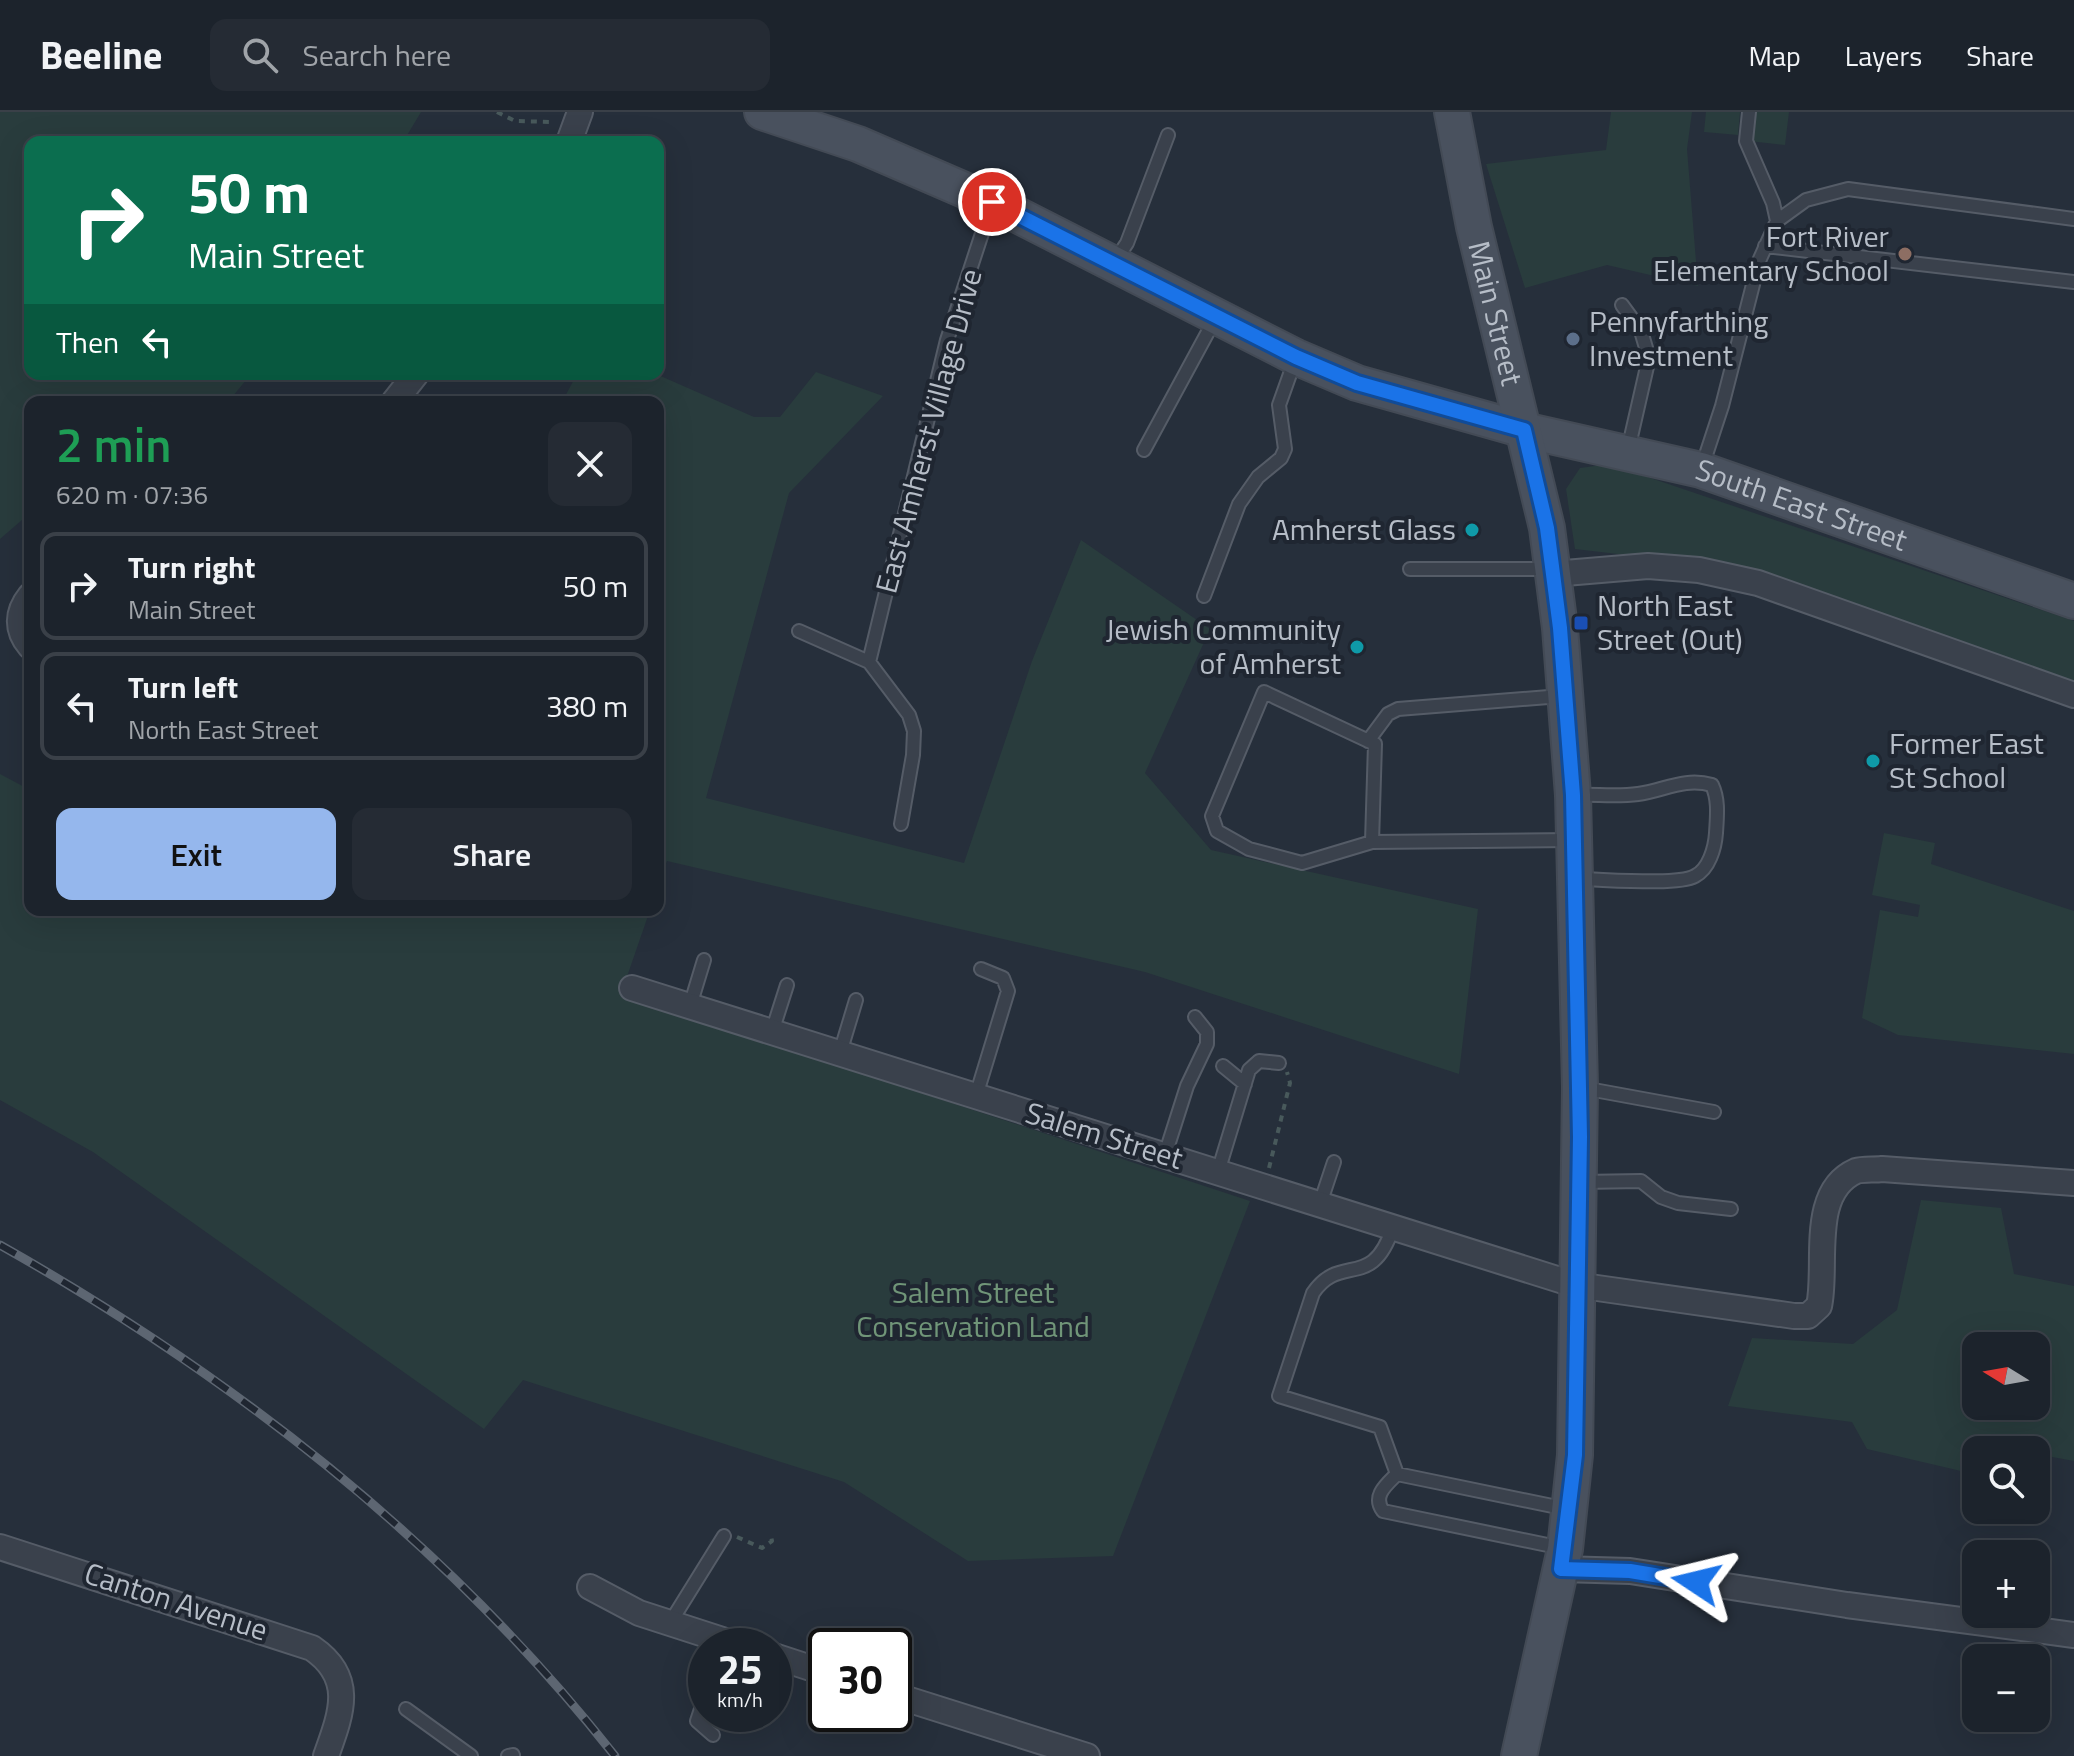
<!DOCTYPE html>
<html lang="en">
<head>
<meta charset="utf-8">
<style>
	:root { --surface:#1c232c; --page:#252b34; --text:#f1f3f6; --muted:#a0a4a9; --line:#3a4048; --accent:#95b7ed }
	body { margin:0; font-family:"Titillium Web",sans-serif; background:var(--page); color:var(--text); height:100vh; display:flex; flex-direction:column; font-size:30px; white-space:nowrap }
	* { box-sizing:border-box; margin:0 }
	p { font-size:26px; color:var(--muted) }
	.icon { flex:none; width:44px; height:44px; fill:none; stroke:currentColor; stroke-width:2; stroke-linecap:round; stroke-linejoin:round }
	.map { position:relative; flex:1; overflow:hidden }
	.sheet { position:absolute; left:24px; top:284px; width:640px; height:520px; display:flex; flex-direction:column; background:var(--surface); border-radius:16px; box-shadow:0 8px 32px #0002,0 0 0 2px var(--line) }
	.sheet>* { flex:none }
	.guide { position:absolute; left:24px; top:24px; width:640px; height:244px; border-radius:16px; box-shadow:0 8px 32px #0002,0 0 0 2px var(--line); background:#0b6e4f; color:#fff; overflow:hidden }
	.needle { width:52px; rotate:281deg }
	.tools { position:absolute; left:1962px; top:1220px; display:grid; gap:16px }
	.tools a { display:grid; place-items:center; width:88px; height:88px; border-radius:16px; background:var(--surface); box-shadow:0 8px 32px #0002,0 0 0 2px var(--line); font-size:40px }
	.speed { position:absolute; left:688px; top:1516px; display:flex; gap:16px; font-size:40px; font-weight:700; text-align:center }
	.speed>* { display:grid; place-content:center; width:104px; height:104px; border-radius:50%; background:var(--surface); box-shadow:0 8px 32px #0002,0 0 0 2px var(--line); line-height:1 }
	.speed small { font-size:20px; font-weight:400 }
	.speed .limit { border:4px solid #111; border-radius:12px; background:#fff; color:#111 }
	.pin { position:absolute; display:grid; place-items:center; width:68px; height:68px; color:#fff; margin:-34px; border:4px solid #fff; border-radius:50%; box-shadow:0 2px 8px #0007 }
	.me { position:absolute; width:88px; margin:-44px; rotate:280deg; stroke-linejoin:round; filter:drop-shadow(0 0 6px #0008) }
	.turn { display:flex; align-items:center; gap:28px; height:168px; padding:0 32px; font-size:36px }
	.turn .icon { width:104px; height:104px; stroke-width:2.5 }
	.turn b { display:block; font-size:56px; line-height:68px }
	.then { display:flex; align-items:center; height:76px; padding:0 32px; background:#0003; gap:16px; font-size:30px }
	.round { display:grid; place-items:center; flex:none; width:84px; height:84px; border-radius:16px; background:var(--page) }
	.summary { display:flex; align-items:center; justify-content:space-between; height:136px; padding:0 32px }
	h1 { font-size:48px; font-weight:600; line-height:60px; color:#1e9e55 }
	.primary-button { display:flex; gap:16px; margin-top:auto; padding:16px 32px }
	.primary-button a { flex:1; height:92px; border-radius:16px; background:var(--accent); color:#111; font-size:32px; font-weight:600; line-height:92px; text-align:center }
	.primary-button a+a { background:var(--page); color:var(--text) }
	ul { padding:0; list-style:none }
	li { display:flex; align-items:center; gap:24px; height:108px; margin:0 16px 12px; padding:0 16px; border:4px solid var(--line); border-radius:16px }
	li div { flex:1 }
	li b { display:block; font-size:30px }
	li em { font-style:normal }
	header { display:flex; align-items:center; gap:48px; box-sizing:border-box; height:112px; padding:0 40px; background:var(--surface); border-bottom:2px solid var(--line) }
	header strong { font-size:38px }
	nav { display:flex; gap:44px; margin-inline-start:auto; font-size:28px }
	.search { width:560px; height:72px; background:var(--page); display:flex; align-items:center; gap:20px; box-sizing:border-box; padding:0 28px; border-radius:16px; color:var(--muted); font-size:30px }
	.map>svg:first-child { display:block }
</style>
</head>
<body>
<header>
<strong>Beeline</strong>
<div class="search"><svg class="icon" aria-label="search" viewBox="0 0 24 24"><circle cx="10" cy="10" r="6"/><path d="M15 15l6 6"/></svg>Search here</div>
<nav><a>Map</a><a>Layers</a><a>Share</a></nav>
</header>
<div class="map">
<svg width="2074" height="1644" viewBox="0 0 2074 1644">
	<rect width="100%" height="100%" fill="#262f3b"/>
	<path fill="#293c3d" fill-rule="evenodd" d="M0,0h421l-18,30h-373v232h221l-23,28h-198v111l-30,26z
		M1611,0h81l-5,37 11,137 -91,-21 -82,23 -39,-124 120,-14z
		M1706,0h34l-2,23 -34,-3z
		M1752,0h37l-4,33 -36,-4z
		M816,260l67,24 -94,97 -83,305 258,65 68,-202 49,-121 129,89 -65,144 66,77 267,59 -19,165 -314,-102 -478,-111 -9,25v-484h-96l15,-28h79l98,43h26z
		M1609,352l465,157v66l-396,-126 -103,-12 -9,-60 14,-21z
		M0,662l30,16v120h620l-29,84 629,207 -137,355 -145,5 -124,-79 -321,-102 -39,49 -391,-277 -93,-52z
		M1884,721l51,10 -4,21 143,47v143l-176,-19 -36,-17 18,-108 38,7 2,-12 -48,-10z
		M1921,1088l80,8 13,66 60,12v175l-38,-7v-4l-51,-5 -9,5v5l-15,16 -94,-22 -15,-27 -124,-16 24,-68 101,6 44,-34zM1976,1234h60v60h-60z"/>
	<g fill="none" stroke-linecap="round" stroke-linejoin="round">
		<g stroke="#555c67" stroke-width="16">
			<path id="service" d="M1749,0l-3,29 27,62 4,18
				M1765,134l309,36
				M1115,149l12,-18 41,-108
				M1622,193l19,26 8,27 -21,92
				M1144,338l71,-131
				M1702,355l20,-61 37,-145 18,-40 29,-21 42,-11 226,30
				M1410,457h139
				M1204,484l35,-92 19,-27 23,-19 4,-9 -6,-44 16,-45
				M799,519l70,31 40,53 5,16 -1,24 -12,69
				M869,550l78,-322 44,-134
				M1368,629l20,-27 10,-5 163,-13
				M1574,683c21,-1 43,2 64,-1 25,-3 46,-17 74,-9 7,15 5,31 4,48 -1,15 -7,36 -21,43 -18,10 -93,3 -117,3
				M1372,730l-70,21 -53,-14 -32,-18 -5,-15 52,-124 111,52 -3,98 200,-2
				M690,894l14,-46
				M772,920l15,-47
				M840,941l16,-53
				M1223,954l22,18
				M1583,976l131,24
				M976,984l32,-105 -5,-13 -22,-9
				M1165,1043l22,-69 20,-42v-12l-12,-15
				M1218,1060l31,-102 10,-9 20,2
				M1582,1070l59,-1 20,16 17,6 53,6
				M1320,1092l14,-42
				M1393,1115c-21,65 -52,25 -80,66l-34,103 101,31 17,47 170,35
				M1397,1362c-11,11 -25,22 -14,37l179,37
				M670,1511l54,-87
				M706,1582l-9,27 16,14
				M406,1597l65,47
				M508,1644l5,-1"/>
		</g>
		<g stroke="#555c67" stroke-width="28">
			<path id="minor" d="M569,30l11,-30
				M394,290l22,-28
				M1553,462l95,-8 51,4 59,13 316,112
				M30,484c-13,16 -14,34 0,50
				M632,876l944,297 218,31h14l11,-10c9,-39 -11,-114 37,-135 7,-2 18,-1 26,-2l192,14
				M0,1435l312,101c44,30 29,66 14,108
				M1561,1457l69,2 217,34 227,30
				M590,1475l49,26 102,33
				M774,1544l52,17
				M894,1583l193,61"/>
		</g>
		<g stroke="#434a55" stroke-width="38">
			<g id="secondary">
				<path id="s1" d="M762,0l96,32 134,58 304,155 61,26 167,47 177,40 373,131"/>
				<path id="s2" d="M1452,0l22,115 73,301 13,100 13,167 7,292 -5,368 -10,94 -46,207"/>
			</g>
		</g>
		<path stroke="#48595b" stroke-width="4" stroke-dasharray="6 6" stroke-linecap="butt" d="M497,0l18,9 37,1
			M1269,1056l21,-85 -3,-11
			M737,1425l25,11 10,-7 -1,-5"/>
		<use href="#service" stroke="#3a414c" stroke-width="12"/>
		<use href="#minor" stroke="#3a414c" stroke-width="24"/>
		<use href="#secondary" stroke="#49515e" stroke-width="34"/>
		<g stroke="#5d6672" stroke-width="9">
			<path id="rail" d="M0,1133c234,132 448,299 615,511"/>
		</g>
		<use href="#rail" stroke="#1f2631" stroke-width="6" stroke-dasharray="18" stroke-linecap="butt"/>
	</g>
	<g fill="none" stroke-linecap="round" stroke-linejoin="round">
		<g stroke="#114b97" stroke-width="20">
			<path id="route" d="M992,90l304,155 61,26 167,47 23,98 13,100 13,167 7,342 -5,318 -14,114 69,2 66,11"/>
		</g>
		<use href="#route" stroke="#1a73e8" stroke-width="14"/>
	</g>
	<circle fill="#8d6e63" stroke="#1f2631" stroke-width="3" cx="1905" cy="142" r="8"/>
	<circle fill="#5c6f8a" stroke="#1f2631" stroke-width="3" cx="1573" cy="227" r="8"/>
	<g fill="#0f9aa8" stroke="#1f2631" stroke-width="3">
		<circle cx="1472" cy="418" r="8"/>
		<circle cx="1357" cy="535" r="8"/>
		<circle cx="1873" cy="649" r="8"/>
	</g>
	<rect fill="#1a4fb4" stroke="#1f2631" stroke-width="3" x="1573" y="503" width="16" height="16" rx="4"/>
	<g text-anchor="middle" stroke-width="8" stroke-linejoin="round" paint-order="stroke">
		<g font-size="30" fill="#b6bdc7" stroke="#1f2631" text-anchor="end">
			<text x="1889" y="135">Fort River<tspan x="1889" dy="34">Elementary School</tspan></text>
			<text x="1589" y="220" text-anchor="start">Pennyfarthing<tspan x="1589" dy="34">Investment</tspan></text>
			<text x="1456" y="428">Amherst Glass</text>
			<text x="1597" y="504" text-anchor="start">North East<tspan x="1597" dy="34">Street (Out)</tspan></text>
			<text x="1341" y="528">Jewish Community<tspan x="1341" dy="34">of Amherst</tspan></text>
			<text x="1889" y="642" text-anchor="start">Former East<tspan x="1889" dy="34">St School</tspan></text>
		</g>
		<g font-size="30" fill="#b6bdc7" stroke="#1f2631">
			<text dy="10" stroke="none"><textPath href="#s2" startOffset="206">Main Street</textPath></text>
			<text transform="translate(929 319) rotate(-75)" y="10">East Amherst Village Drive</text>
			<text dy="10" stroke="none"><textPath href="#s1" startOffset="1116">South East Street</textPath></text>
			<text transform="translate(1104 1024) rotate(17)" y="10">Salem Street</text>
			<text transform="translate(176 1490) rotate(18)" y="10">Canton Avenue</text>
		</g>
		<g font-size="30" fill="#709578" stroke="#1f2631">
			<text x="973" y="1191">Salem Street<tspan x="973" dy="34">Conservation Land</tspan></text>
		</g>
	</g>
</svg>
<div class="tools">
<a><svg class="needle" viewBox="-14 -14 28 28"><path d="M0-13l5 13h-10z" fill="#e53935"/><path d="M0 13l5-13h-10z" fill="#a0a4a9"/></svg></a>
<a><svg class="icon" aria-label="search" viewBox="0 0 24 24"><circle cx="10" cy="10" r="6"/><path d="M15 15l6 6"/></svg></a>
<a>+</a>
<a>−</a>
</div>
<div class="speed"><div>25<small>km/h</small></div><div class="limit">30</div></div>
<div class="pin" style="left:992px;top:90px;background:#d93025"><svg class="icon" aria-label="arrive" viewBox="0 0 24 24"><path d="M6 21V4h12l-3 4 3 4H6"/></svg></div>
<svg class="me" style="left:1696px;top:1470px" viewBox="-20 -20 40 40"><path d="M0-17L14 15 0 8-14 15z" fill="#1a73e8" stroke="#fff" stroke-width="4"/></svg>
<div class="guide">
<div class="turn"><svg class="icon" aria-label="right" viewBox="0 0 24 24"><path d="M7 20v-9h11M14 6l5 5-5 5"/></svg><div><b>50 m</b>Main Street</div></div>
<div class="then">Then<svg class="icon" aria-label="left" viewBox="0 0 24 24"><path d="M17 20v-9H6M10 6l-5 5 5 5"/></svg></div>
</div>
<section class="sheet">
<div class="summary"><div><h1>2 min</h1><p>620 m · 07:36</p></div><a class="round"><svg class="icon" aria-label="close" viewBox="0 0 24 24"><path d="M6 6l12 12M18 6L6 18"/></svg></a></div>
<ul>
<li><svg class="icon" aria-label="right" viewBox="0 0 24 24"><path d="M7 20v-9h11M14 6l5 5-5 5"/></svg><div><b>Turn right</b><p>Main Street</p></div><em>50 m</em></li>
<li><svg class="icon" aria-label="left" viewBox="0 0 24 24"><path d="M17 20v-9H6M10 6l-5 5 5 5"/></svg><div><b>Turn left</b><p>North East Street</p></div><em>380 m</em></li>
</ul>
<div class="primary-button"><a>Exit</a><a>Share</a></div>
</section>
</div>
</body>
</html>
